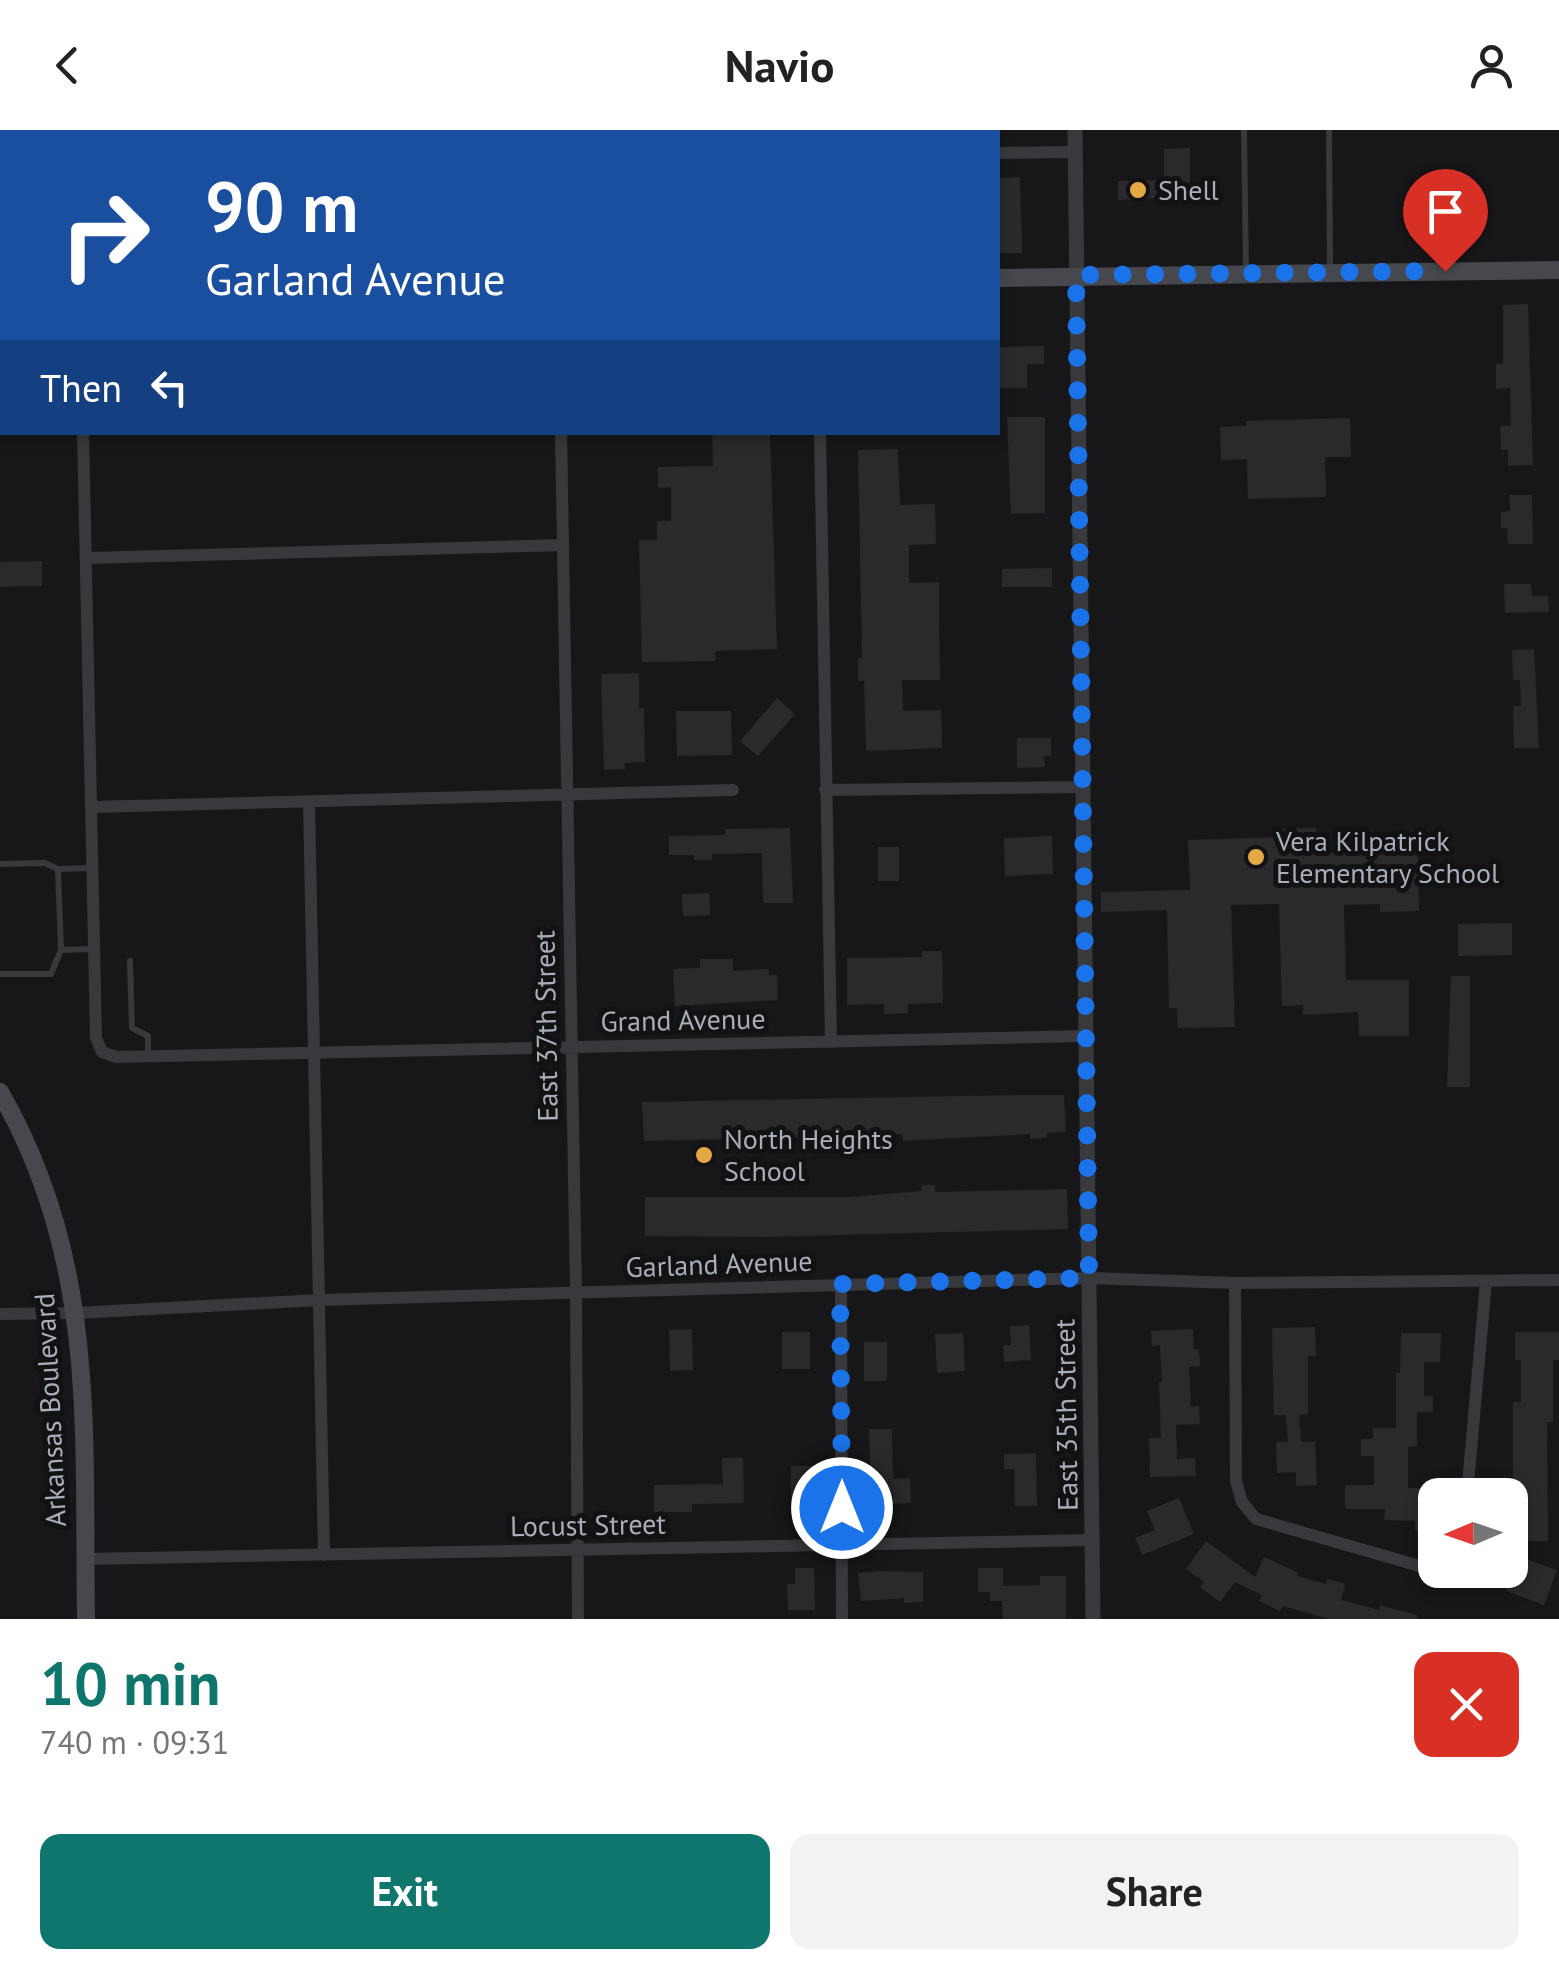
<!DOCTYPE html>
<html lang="en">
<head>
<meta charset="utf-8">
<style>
	:root { --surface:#fff; --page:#f2f2f2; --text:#222; --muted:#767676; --accent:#0f766e }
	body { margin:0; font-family:"PT Sans",sans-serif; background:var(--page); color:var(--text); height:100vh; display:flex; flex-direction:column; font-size:38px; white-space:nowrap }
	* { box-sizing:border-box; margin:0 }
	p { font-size:32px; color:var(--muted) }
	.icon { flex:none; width:55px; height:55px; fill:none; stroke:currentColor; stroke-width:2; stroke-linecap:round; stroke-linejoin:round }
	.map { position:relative; height:1489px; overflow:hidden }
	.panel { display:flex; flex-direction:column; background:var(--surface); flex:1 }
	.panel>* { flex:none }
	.banner { position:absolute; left:0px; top:0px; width:1000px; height:305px; box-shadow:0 5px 15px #0003; background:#1a4fa0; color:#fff; overflow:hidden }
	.needle { width:65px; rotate:268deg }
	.controls { position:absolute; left:1418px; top:1348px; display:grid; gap:20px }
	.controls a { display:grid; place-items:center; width:110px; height:110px; border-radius:20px; background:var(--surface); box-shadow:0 5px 15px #0003; font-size:50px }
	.pin { position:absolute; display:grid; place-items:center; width:85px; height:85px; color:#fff; margin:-102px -42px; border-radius:50% 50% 50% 0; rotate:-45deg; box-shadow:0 0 10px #0007 }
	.pin .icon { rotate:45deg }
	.me { position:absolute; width:110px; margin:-55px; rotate:0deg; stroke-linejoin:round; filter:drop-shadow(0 0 8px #0008) }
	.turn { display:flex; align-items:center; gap:35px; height:210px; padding:0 40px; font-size:45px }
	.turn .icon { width:130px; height:130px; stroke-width:2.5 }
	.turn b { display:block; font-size:70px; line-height:85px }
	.then { display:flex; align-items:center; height:95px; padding:0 40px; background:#0003; gap:20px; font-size:38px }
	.round { display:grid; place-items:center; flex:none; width:105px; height:105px; border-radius:20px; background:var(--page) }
	.summary { display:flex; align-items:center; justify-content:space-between; height:170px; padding:0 40px }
	h1 { font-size:60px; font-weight:700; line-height:75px; color:var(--accent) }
	.cta { display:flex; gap:20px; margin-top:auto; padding:20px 40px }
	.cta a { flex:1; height:115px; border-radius:20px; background:var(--accent); color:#fff; font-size:40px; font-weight:700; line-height:115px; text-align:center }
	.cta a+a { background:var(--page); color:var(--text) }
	header { display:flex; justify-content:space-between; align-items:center; height:130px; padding:0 40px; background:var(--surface); font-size:45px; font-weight:700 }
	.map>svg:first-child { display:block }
</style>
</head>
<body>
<header><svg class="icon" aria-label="back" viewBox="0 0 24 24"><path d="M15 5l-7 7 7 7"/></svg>Navio<svg class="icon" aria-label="person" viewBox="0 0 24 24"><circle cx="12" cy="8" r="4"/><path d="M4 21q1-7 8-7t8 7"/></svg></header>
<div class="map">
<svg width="1559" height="1489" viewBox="0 0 1559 1489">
	<rect width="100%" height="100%" fill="#171719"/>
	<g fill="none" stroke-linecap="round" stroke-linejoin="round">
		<path stroke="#2e363c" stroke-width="5" d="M20,2l1,-2
			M0,10h2"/>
	</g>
	<path fill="#2a2a2d" d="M1190,18v56h-25v-6l-47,2v-19l46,-1v-31z
		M1020,47l2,76h-24v-75z
		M1528,174l5,161 -25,1v-16h-7l-1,-24h11l-1,-38 -14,1v-25h7v-59z
		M1044,216v18h-17v24h-27v-41z
		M1007,287h38v96l-34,1z
		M1350,288l1,39h-26l1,40 -78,2 -1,-40 -26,1 -1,-33 27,-1 -1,-5z
		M712,302h58l7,217 -62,2v10l-73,1 -3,-122h18v-19h14v-34l-13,1v-21l55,-1z
		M898,319l2,56 35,-1 1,40 -27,1v38l30,-1v37l1,61h-38l1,31 38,-1 1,38 -76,3 -2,-70h-6v-23h4l-4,-208z
		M1509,365h23l1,49h-25l-1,-16h-6v-16l9,-1z
		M42,431v25l-42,1v-25z
		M1052,438v19h-50v-18z
		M1504,454h27l1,12h16l1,16 -44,1z
		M1534,519l5,99h-25l-1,-42h8l-1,-26h-7l-1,-30z
		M639,543v36l5,-1 1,54 -21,1 1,6 -21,1 -3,-96z
		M777,568l18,16 -37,42 -18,-15z
		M676,581h55l1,44 -55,1z
		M1017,608h34v18h-7l1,11 -28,1z
		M790,698l3,75h-30l-1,-50 -50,1v6h-18v-5h-25v-19l56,-1v-6z
		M1316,698l1,25 101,-3 1,61 -39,1v-8l-36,1 2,75h63v56h-50l-1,-24 -55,3v-10l-21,1 -3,-102 -48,1 4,122 -57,1 -1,-20h-8l-2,-98 -66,2v-20l89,-2 -2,-50 92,-3v-8z
		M1052,706l1,38 -48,2 -1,-38z
		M878,717h21v34h-21z
		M709,763l1,22 -27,1 -1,-22z
		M1512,793v32l-54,1v-32z
		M922,821h20l1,52 -35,1v9l-24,1v-10l-37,1v-47l75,-1z
		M700,829h33v12l35,-2 1,6h8l1,25 -103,6 -2,-37 27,-1z
		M1451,846h19v111h-23z
		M1021,965h43l2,37 -19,1v5l-17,1v-5l-127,7 -1,-7h-25v5l-61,-2 -172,4 -2,-39z
		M921,1055h14v7l132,-3 1,40 -302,8 -121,-1v-39h205l72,-6z
		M1029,1195l2,35 -27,2 -1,-17h8l-1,-19z
		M1315,1197l1,29h-8v58l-9,1 2,27h14l2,43 -21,1v-14l-19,1 -1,-31h12l-2,-27h-12l-2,-87z
		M692,1199l1,41 -23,1 -1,-41z
		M1193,1199l1,21 5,-1 1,17 -11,1 2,40 8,-1 1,18 -24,1 1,34 18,-1 1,18 -46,1 -1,-39h12l-2,-56h3l-2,-37 -8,1 -1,-15z
		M782,1202h28v37h-28z
		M1515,1202h44v28h-6v62h-6l1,119h-24v-23h-11v-116h8v-42h-6z
		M963,1203l2,38 -28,2 -2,-39z
		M1401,1203h40l-1,29h-16v34h9v16h-16v34l-9,1v41h23v43h-16v-10l-31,-1 1,-11h-40v-24h29v-29h-13v-17h12v-11h23v-55h4z
		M864,1212h23v39h-23z
		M869,1299h23l1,50 17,-1 1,25 -40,1z
		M1036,1323l1,53h-22l-1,-37h-10v-15z
		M722,1328h21l1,45 -52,1v8h-38v-27l69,-1z
		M791,1336h23l1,48 -24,1z
		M1179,1368l15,36 -52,21 -7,-17 20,-8 -8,-19z
		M1206,1411l49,36 9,-20 35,16 -2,3 29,8 1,-5 18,5 -4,16 38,10 1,-5 37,10v4h-88l-46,-13 -3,5 -21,-10 3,-6 -27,-13 -15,20 -20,-15 4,-5 -18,-13z
		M1520,1427l37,13 -13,35 -38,-14z
		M795,1438h19l1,42h-27l-1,-26h8z
		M978,1438h25v18l37,-1v-9h26v43h-63l-1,-18h-12v-9h-12z
		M880,1441l43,1v30l-19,1v-5l-43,3 -3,-28z"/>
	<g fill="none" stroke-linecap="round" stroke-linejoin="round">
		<path stroke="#38393d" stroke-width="6" d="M1244,0l2,142
			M1329,0l1,139
			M0,734l45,-1 13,6 34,-1
			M58,739l3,81 32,-1
			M130,831l2,67 16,8v19
			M0,844h51l10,-24"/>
		<path stroke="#38393d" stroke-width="12" d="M581,0v2
			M998,23l77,-1
			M83,302l13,606 6,14 14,5 970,-21
			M561,302l15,861 2,326
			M820,302l11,610
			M87,428l476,-13
			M825,660l258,-3
			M309,672l15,753
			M92,677l641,-17
			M1235,1153l1,198 6,21 14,17 209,60v-9
			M841,1154l1,335
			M0,1184l76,-1 243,-13 770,-22 146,5 324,-3
			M1467,1365l19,-214
			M85,1429l1007,-19"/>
		<path stroke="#38393d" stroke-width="15" d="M1075,0l18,1489"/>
		<path stroke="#46484d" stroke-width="18" d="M998,148l561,-8
			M0,169h2
			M0,962c98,170 83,339 86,527"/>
	</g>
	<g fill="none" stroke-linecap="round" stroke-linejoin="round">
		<path stroke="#1a73e8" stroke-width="18" stroke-dasharray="0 32.4" d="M842,1378l-2,-224 249,-6 -13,-1003 369,-4"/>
	</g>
	<g fill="#e4a944" stroke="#121214" stroke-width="4">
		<circle cx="1138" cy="60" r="10"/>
		<circle cx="1256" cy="727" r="10"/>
		<circle cx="704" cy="1025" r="10"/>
	</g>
	<g text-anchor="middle" stroke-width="10" stroke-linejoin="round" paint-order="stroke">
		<g font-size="28" fill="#aaafb7" stroke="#121214" text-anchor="start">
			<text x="1158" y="70">Shell</text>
			<text x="1276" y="721">Vera Kilpatrick<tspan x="1276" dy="32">Elementary School</tspan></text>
			<text x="724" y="1019">North Heights<tspan x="724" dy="32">School</tspan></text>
		</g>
		<g font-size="28" fill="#aaafb7" stroke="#121214">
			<text transform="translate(683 890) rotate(-1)" y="10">Grand Avenue</text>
			<text transform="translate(546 896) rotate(-91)" y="10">East 37th Street</text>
			<text transform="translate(719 1134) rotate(-2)" y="10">Garland Avenue</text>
			<text transform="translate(50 1280) rotate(-93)" y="10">Arkansas Boulevard</text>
			<text transform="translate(1066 1285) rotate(-91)" y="10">East 35th Street</text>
			<text transform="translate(588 1395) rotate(-1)" y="10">Locust Street</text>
		</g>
	</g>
</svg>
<div class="controls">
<a><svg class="needle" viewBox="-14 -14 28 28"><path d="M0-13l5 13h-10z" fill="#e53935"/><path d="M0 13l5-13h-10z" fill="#767676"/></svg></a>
</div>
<div class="pin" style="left:1445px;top:141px;background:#d93025"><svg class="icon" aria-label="arrive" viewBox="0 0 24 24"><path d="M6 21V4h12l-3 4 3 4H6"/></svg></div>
<svg class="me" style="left:842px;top:1378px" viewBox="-20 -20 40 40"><circle r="17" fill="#1a73e8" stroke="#fff" stroke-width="3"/><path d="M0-11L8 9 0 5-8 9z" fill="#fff"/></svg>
<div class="banner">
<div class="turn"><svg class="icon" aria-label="right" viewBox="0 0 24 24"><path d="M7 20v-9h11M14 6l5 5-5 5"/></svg><div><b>90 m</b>Garland Avenue</div></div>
<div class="then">Then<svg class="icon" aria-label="left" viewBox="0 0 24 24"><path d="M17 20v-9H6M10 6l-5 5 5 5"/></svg></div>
</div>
</div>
<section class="panel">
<div class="summary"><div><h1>10 min</h1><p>740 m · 09:31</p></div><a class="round" style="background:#d93025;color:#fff"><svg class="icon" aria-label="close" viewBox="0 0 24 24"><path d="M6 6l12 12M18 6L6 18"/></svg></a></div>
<div class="cta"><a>Exit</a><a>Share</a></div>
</section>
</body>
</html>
